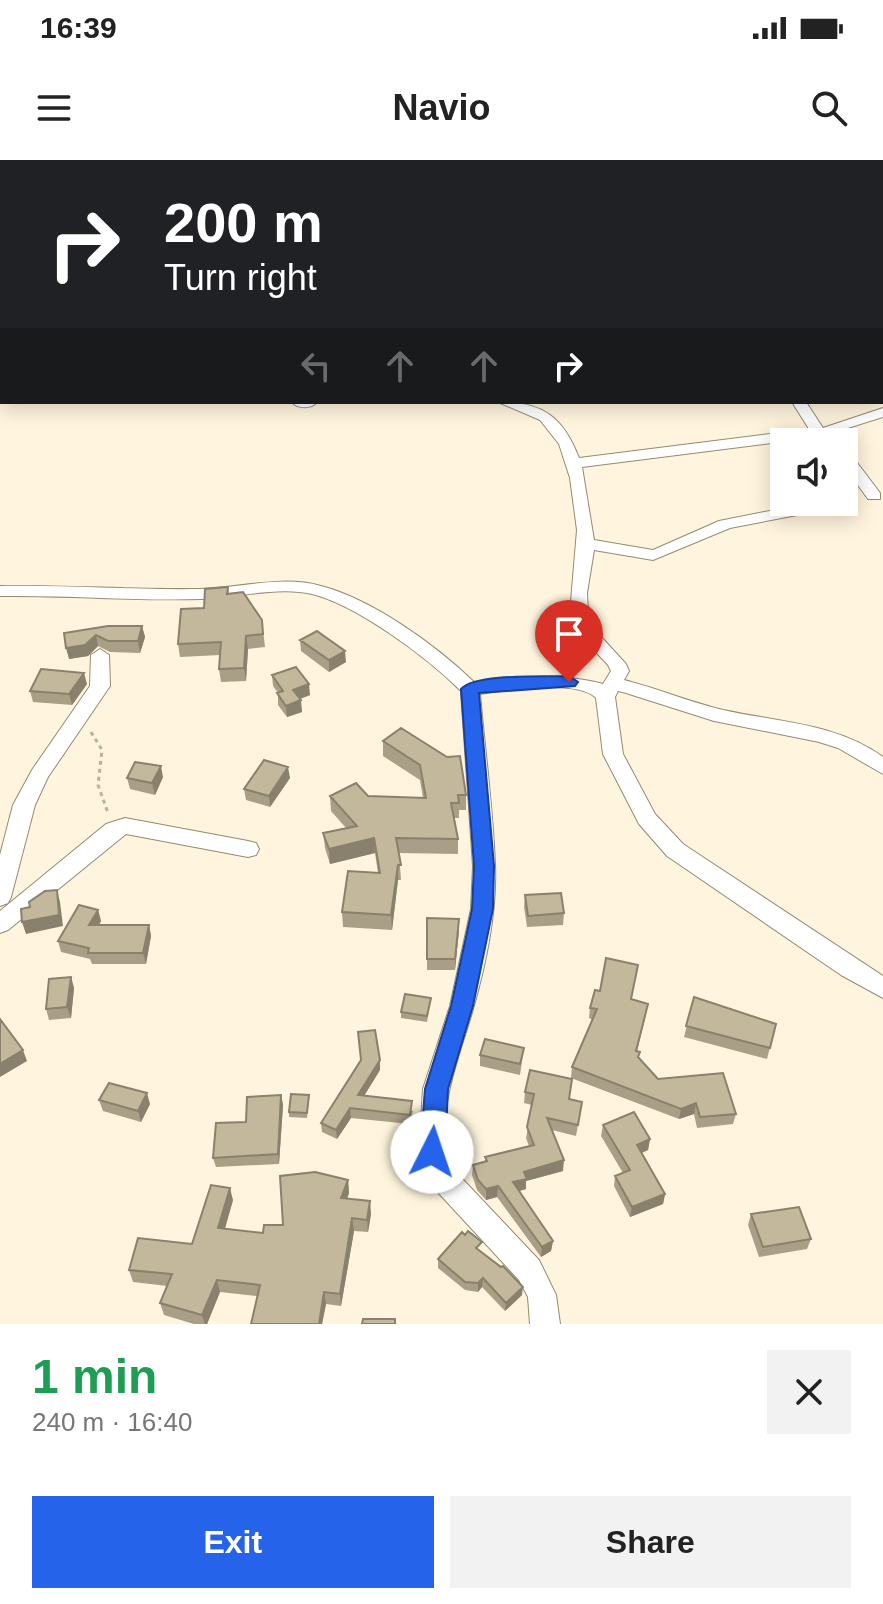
<!DOCTYPE html>
<html lang="en">
<head>
<meta charset="utf-8">
<style>
	:root { --surface:#fff; --page:#f2f2f2; --text:#222; --muted:#767676; --accent:#2563eb }
	body { margin:0; font-family:Helvetica,sans-serif; background:var(--page); color:var(--text); height:100vh; display:flex; flex-direction:column; font-size:30px; white-space:nowrap }
	* { box-sizing:border-box; margin:0 }
	p { font-size:26px; color:var(--muted) }
	.icon { flex:none; width:44px; height:44px; fill:none; stroke:currentColor; stroke-width:2; stroke-linecap:round; stroke-linejoin:round }
	.map { position:relative; height:1164px; overflow:hidden }
	.panel { display:flex; flex-direction:column; background:var(--surface); flex:1 }
	.panel>* { flex:none }
	.top-card { position:absolute; left:0px; top:0px; width:884px; height:244px; box-shadow:0 4px 20px #0003; background:#202124; color:#fff; overflow:hidden }
	.tools { position:absolute; left:770px; top:268px; display:grid; gap:16px }
	.tools a { display:grid; place-items:center; width:88px; height:88px; border-radius:0px; background:var(--surface); box-shadow:0 4px 20px #0003; font-size:40px }
	.pin { position:absolute; display:grid; place-items:center; width:68px; height:68px; color:#fff; margin:-82px -34px; border-radius:50% 50% 50% 0; rotate:-45deg; box-shadow:0 0 8px #0007 }
	.pin .icon { rotate:45deg }
	.me { position:absolute; width:88px; margin:-44px; rotate:4deg; stroke-linejoin:round; filter:drop-shadow(0 0 6px #0008) }
	.turn { display:flex; align-items:center; gap:28px; height:168px; padding:0 32px; font-size:36px }
	.turn .icon { width:104px; height:104px; stroke-width:2.5 }
	.turn b { display:block; font-size:56px; line-height:68px }
	.lanes { display:flex; align-items:center; height:76px; padding:0 32px; background:#0003; justify-content:center; gap:40px; direction:ltr }
	.lanes .off { opacity:.35 }
	.round { display:grid; place-items:center; flex:none; width:84px; height:84px; border-radius:0px; background:var(--page) }
	.summary { display:flex; align-items:center; justify-content:space-between; height:136px; padding:0 32px }
	h1 { font-size:48px; font-weight:800; line-height:60px; color:#1e9e55 }
	.cta { display:flex; gap:16px; margin-top:auto; padding:16px 32px }
	.cta a { flex:1; height:92px; border-radius:0px; background:var(--accent); color:#fff; font-size:32px; font-weight:800; line-height:92px; text-align:center }
	.cta a+a { background:var(--page); color:var(--text) }
	.status { display:flex; justify-content:space-between; align-items:center; height:56px; padding:0 40px; background:var(--surface); direction:ltr }
	.status svg { height:22px; fill:currentColor }
	header { display:flex; justify-content:space-between; align-items:center; height:104px; padding:0 32px; background:var(--surface); font-size:36px; font-weight:800 }
	.map>svg:first-child { display:block }
</style>
</head>
<body>
<div class="status"><b>16:39</b><svg viewBox="0 0 49 12"><path d="M0 12V9h3v3zM5 12V6h3v6zM10 12V3h3v9zM15 12V0h3v12zM26 1h20v11H26zM47 4h2v5h-2z"/></svg></div>
<header><svg class="icon" aria-label="menu" viewBox="0 0 24 24"><path d="M4 6h16M4 12h16M4 18h16"/></svg>Navio<svg class="icon" aria-label="search" viewBox="0 0 24 24"><circle cx="10" cy="10" r="6"/><path d="M15 15l6 6"/></svg></header>
<div class="map">
<svg width="883" height="1164" viewBox="0 0 883 1164">
	<rect width="100%" height="100%" fill="#fff5de"/>
	<g fill="none" stroke-linecap="round" stroke-linejoin="round">
		<g stroke="#968a70" stroke-width="2">
			<path id="street" d="M649,0h11l1,2h-11z
				M0,14h2v6h-2z
				M882,38h1v7h-1z
				M882,55h1v6h-1z
				M0,64h2v8h-2z
				M882,124h1v8h-1z
				M0,195h2v9h-2z
				M292,242h25c-5,7 -20,7 -25,0z
				M498,242c44,0 65,14 81,56l230,-29 -17,-27h14l17,26 60,-20v9l-64,20 -237,30 12,73 59,10 66,-29 95,-19h30v-4l3,4 -8,5 -109,21 -77,32 -59,-10 -7,43 1,20 6,16 32,35 3,7 -5,9c32,8 63,21 95,29 55,13 116,13 164,48v17l-45,-26 -19,-6 -105,-21 -88,-28 -8,-2 -3,6 8,57 32,60 28,30 200,132v22l-42,-23 -174,-119 -28,-32 -36,-70 -7,-56c-18,-19 -91,-8 -116,-4 5,57 13,114 15,171 2,47 -9,99 -22,144 -14,50 -42,110 -20,160l86,91 17,35 4,29h-30l-2,-27 -9,-17 -86,-93 -14,-35 4,-63 27,-83 21,-97 2,-43 -12,-175c-33,-33 -104,-86 -149,-97 -35,-8 -74,4 -110,5 -67,2 -135,-4 -202,-3v-10c67,-1 134,4 200,3 40,-1 82,-14 121,-3 51,13 116,60 153,96 44,-6 86,-9 129,2l8,-13 -3,-6 -29,-31 -9,-21 7,-83 -7,-52 -11,-34 -19,-24z
				M844,290l5,2 31,41v6h-12l-24,-33z
				M100,489l9,6 1,31 -62,91 -13,28 -24,92 -3,6 -8,3v-51l13,-50 19,-35 58,-84 1,-31z
				M125,658l123,23 8,2 3,6 -3,6 -8,2 -122,-23 -118,96 -8,3v-22l106,-87z"/>
		</g>
		<path stroke="#bab29f" stroke-width="2" stroke-dasharray="2 2" stroke-linecap="butt" d="M273,0l4,2"/>
		<path stroke="#bab29f" stroke-width="3" stroke-dasharray="4 4" stroke-linecap="butt" d="M91,572l11,18 -4,35 10,28"/>
		<use href="#street" fill="#fff" fill-rule="evenodd"/>
	</g>
	<path fill="#a99e86" d="M228,427l1,6 33,27 3,27 -17,2 -2,32 -25,1 -2,-13 1,-14 -40,2 -2,-13 26,-36z
		M108,466h34l3,11 -5,16 -30,-1 -12,-6 -10,10 -19,3z
		M300,480l46,22 -17,10 -28,-21z
		M272,515l38,20 -10,4 2,13 -15,5 -9,-12v-12l-5,-7z
		M87,524l-15,21 -39,-3 -3,-11z
		M383,581l83,54v15h-7v8h-5l4,21v15l-59,-1 2,27h-3l-6,50 -49,-3 -1,-15 36,-39 -3,-20 -45,11 -5,-16 -2,-15 23,-5 -15,-17 -1,-15 93,2 -3,-18 -37,-24z
		M163,617l-8,18 -25,-6 -3,-11z
		M290,618l-20,29 -24,-7 -2,-11z
		M525,735l39,18 -1,12 -36,2 -3,-20z
		M98,750l3,11 -2,4h50l2,11 -5,28h-54l-2,-5 -29,-7 -3,-11z
		M427,758l32,12 -4,40h-28z
		M71,817l3,11 -3,30 -22,2 -3,-11z
		M694,837l82,27 -9,35 -83,-22z
		M431,838l-4,24 -26,-4v-6z
		M631,839l15,16 -9,36 3,1 -2,6 20,21 78,35 -3,10 -36,4 -3,-14 -15,5 -108,-41 1,-11 21,-47 -4,-2 1,-10z
		M524,888l-4,27 -40,-9v-11z
		M380,910l-16,26 49,15 -3,13 -59,-6 -14,21 -15,-7 -1,-9z
		M525,932l57,10 -6,34 -24,-6 11,41 -37,10v8l-7,2 34,50 -2,10 -10,6 -44,-60 -11,3 -9,-10 -5,-15 1,-10 12,-4v-4l44,-11 -3,-8 6,-33 -8,-2z
		M281,935l2,10 -4,59 -63,3 -3,-9 33,-36z
		M309,935v5l-2,18 -18,-1v-5z
		M99,940l51,4 -9,18 -38,-11z
		M603,965l47,14 -2,11 -6,3 23,41 -2,10 -33,13 -16,-31 1,-10 8,-3 -22,-37z
		M348,1020l1,13 -2,6 24,15 -3,18 -14,-1 -13,75 -15,-2 -4,20h-71l6,-28 -37,-4 -13,32h-13l-30,-9 -4,-12 7,-17 -34,-4 -4,-12 63,-26 41,-44 -8,29 38,4 20,-8z
		M751,1054l60,25 -4,10 -48,8 -11,-32z
		M481,1091l41,44 -17,16 -23,-24 -4,5 -13,-2 -27,-22v-9z"/>
	<path fill="#89816d" d="M142,466l3,11 -5,16 -2,-12z
		M96,475l2,11 -10,10 -19,3 -3,-11z
		M246,476l2,13 -2,32 -2,-13z
		M345,491l1,11 -17,10v-12z
		M84,513l3,11 -15,21 -3,-11z
		M309,524l1,11 -16,6 -1,-11z
		M301,540l1,12 -15,5 -1,-11z
		M161,606l2,11 -8,18 -3,-12z
		M288,607l2,11 -20,29 -1,-11z
		M374,678l1,15 -45,11 -1,-15z
		M398,705v15l-6,50 -1,-15z
		M57,730l3,12 3,24 -37,8 -4,-12z
		M98,750l3,11 -9,16 -3,-12z
		M459,759v11l-4,40v-11z
		M149,765l2,11 -5,28 -3,-11z
		M71,817l3,11 -3,30 -4,-11z
		M23,890l4,11 -27,16v-13z
		M380,900v10l-21,34 -1,-9z
		M147,933l3,11 -9,18 -3,-11z
		M281,935l2,10 -4,59 -1,-10z
		M696,943l-2,11 -15,5 2,-10z
		M350,948l1,10 -14,21 -1,-9z
		M650,979l-2,11 -13,5 2,-10z
		M564,1000l-1,11 -37,10v8l-14,4 1,-11 11,-10z
		M348,1020l1,13 -6,18 -2,-13z
		M498,1026l-1,11 -11,3v-11z
		M230,1028l3,12 -12,41 -3,-13z
		M665,1034l-2,10 -33,13 2,-10z
		M370,1041l1,13 -3,18 -1,-12z
		M352,1058l2,13 -13,75 -1,-12z
		M553,1081l-2,10 -10,6 1,-10z
		M483,1118l-1,9 -4,5v-9z
		M217,1120l3,12 -13,32h-2l-3,-9z
		M523,1127l-1,8 -17,16 1,-8z
		M324,1132l2,12 -4,20h-3z"/>
	<path fill="#c4b89c" stroke="#89816d" stroke-width="2" d="M228,427l-1,7 16,-2 19,28 1,14 -17,2 -2,32 -25,1 2,-27 -43,2 3,-35 23,-1 1,-19z
		M108,466h34l-4,15h-30l-12,-6 -11,10 -19,3 -2,-15z
		M317,471l28,20 -16,9 -29,-20z
		M296,507l13,17 -16,6 8,10 -15,6 -9,-13 6,-2 -11,-16z
		M41,509l43,4 -15,21 -39,-3z
		M401,568l46,29 13,-1 6,39h-8l1,8h-8l7,36 -62,-1 5,27h-3l-7,50 -49,-3 6,-41 32,2 -6,-35 -45,11 -6,-16 34,-7 -27,-30 26,-13 12,13 58,2 -6,-33 -37,-24z
		M264,600l24,7 -19,29 -25,-7z
		M135,602l26,4 -9,17 -25,-5z
		M57,730l2,25 -37,7 -1,-13 9,-2 -1,-5 16,-11z
		M561,733l3,20 -36,3 -3,-21z
		M79,745l19,5 -9,15h60l-6,28h-55l1,-5 -31,-7z
		M427,758l32,1 -4,40h-28z
		M606,798l32,7 -7,34 17,5 -12,47 4,1 -2,5 20,22 65,-6 13,41 -36,3 -4,-14 -15,6 -109,-42 25,-58 -7,-1 5,-18 5,1z
		M71,817l-4,30 -21,2 3,-30z
		M405,834l26,4 -4,18 -26,-4z
		M694,837l82,27 -6,24 -84,-22z
		M0,859l23,31 -23,14z
		M375,870l5,30 -22,35 54,6 -2,14 -60,-7 -14,22 -15,-7 40,-63 -3,-28z
		M485,879l39,9 -4,16 -40,-9z
		M530,910l42,9 -3,20 13,3 -4,23 -31,-7 17,42 -40,12 3,7 -14,3 40,59 -11,6 -44,-61 -12,3 -8,-9 -5,-15 14,-4 -2,-4 49,-12 -7,-18 7,-33 -9,-2z
		M109,923l38,10 -9,18 -39,-11z
		M291,934l18,1 -2,18 -18,-1z
		M281,935l-3,59 -65,4 3,-35 30,-1 1,-25z
		M634,952l16,27 -13,6 28,49 -33,13 -17,-31 15,-6 -27,-45z
		M315,1012l33,8 -7,18 29,3 -3,19 -15,-2 -12,76 -16,-2 -5,32h-68l9,-39 -43,-5 -15,35 -42,-12 12,-29 -43,-4 9,-32 54,6 19,-59 19,3 -12,40 45,5 1,-8h19l-3,-49z
		M799,1047l12,32 -48,8 -12,-33z
		M468,1071l14,11 -6,6 25,19 2,-1 20,21 -17,16 -23,-25 -5,5 -13,-1 -27,-23 24,-27 3,3z
		M363,1159h32v5h-33z"/>
	<path fill="#2563eb" stroke="#184099" stroke-width="2" d="M569,516l9,6 -3,4 -96,7 15,173 -1,43 -20,97 -25,83 -3,63 -4,8 -9,3 -8,-3 -4,-8 5,-63 26,-83 21,-97 2,-43 -13,-177c15,-16 85,-12 108,-13z"/>
</svg>
<div class="tools">
<a><svg class="icon" aria-label="sound" viewBox="0 0 24 24"><path d="M4 9h4l5-4v14l-5-4H4zM17 9q2 3 0 6"/></svg></a>
</div>
<div class="pin" style="left:569px;top:522px;background:#d93025"><svg class="icon" aria-label="arrive" viewBox="0 0 24 24"><path d="M6 21V4h12l-3 4 3 4H6"/></svg></div>
<svg class="me" style="left:432px;top:992px" viewBox="-20 -20 40 40"><circle r="19" fill="#fff"/><path d="M0-13L10 11 0 6-10 11z" fill="#2563eb"/></svg>
<div class="top-card">
<div class="turn"><svg class="icon" aria-label="right" viewBox="0 0 24 24"><path d="M7 20v-9h11M14 6l5 5-5 5"/></svg><div><b>200 m</b>Turn right</div></div>
<div class="lanes"><svg class="icon off" aria-label="left" viewBox="0 0 24 24"><path d="M17 20v-9H6M10 6l-5 5 5 5"/></svg><svg class="icon off" aria-label="ahead" viewBox="0 0 24 24"><path d="M12 20V5M6 11l6-6 6 6"/></svg><svg class="icon off" aria-label="ahead" viewBox="0 0 24 24"><path d="M12 20V5M6 11l6-6 6 6"/></svg><svg class="icon" aria-label="right" viewBox="0 0 24 24"><path d="M7 20v-9h11M14 6l5 5-5 5"/></svg></div>
</div>
</div>
<section class="panel">
<div class="summary"><div><h1>1 min</h1><p>240 m · 16:40</p></div><a class="round"><svg class="icon" aria-label="close" viewBox="0 0 24 24"><path d="M6 6l12 12M18 6L6 18"/></svg></a></div>
<div class="cta"><a>Exit</a><a>Share</a></div>
</section>
</body>
</html>
